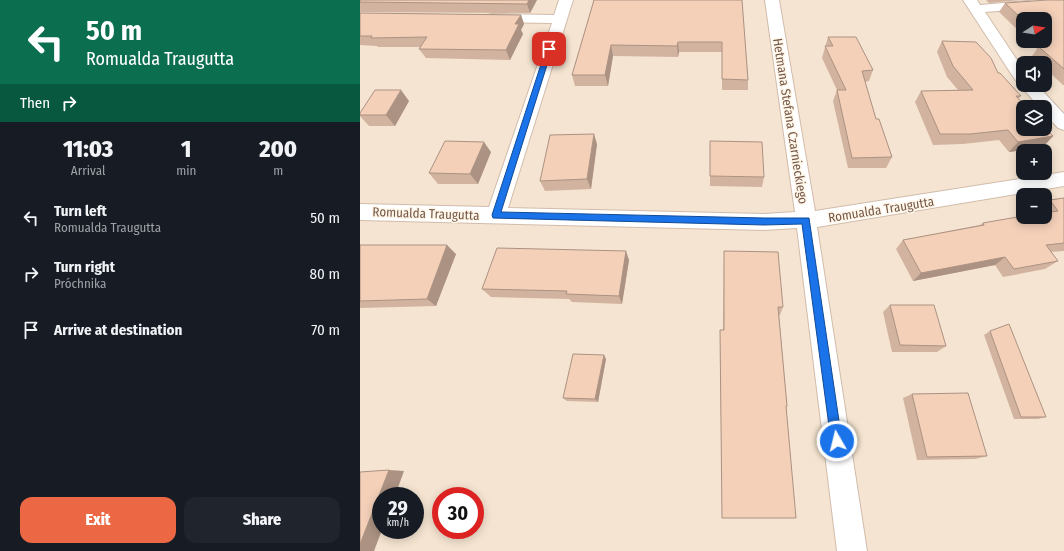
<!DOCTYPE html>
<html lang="en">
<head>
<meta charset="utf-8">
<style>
	:root { --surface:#171b24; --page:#20242c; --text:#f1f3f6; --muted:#9ea1a6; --accent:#ec6743 }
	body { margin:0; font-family:"Fira Sans Condensed",sans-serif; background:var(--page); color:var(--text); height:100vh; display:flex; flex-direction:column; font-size:15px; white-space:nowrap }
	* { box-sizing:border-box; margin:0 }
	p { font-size:13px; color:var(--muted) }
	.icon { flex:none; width:22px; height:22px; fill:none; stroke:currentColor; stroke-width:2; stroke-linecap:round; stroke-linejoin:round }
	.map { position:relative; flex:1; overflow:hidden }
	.details { display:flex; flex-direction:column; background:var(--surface); width:360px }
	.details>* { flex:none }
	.top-card { background:#0b6e4f; color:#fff; overflow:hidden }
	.needle { width:26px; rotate:78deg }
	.fabs { position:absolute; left:656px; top:12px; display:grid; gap:8px }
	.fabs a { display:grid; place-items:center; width:36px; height:36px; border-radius:8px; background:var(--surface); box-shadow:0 2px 10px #0003; font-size:20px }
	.speed { position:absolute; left:12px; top:487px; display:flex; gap:8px; font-size:20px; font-weight:700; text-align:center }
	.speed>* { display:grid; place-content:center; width:52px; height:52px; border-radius:50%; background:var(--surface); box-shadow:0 2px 10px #0003; line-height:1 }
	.speed small { font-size:10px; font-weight:400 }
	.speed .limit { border:6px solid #d22; background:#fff; color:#111 }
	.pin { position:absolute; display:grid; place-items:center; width:34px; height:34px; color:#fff; margin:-17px; border-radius:8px; box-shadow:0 2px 6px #0006 }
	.me { position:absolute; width:44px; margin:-22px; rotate:352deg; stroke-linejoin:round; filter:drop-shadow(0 0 3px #0008) }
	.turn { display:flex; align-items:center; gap:14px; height:84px; padding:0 20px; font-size:18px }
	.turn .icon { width:52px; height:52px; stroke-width:2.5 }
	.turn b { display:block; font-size:28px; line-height:34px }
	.then { display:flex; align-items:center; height:38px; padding:0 20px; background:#0003; gap:8px; font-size:15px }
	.eta { display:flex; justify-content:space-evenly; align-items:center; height:68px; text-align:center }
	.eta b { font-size:24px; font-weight:800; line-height:28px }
	.button { display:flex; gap:8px; margin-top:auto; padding:8px 20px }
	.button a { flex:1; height:46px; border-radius:12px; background:var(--accent); color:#fff; font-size:16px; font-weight:800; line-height:46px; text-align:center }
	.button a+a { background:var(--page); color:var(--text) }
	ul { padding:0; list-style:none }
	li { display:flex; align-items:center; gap:12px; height:56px; padding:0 20px }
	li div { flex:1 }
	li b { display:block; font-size:15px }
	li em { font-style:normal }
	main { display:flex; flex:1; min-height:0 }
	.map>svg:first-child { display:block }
</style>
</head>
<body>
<main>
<section class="details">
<div class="top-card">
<div class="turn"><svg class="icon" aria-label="left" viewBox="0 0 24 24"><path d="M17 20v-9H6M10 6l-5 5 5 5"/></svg><div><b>50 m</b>Romualda Traugutta</div></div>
<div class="then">Then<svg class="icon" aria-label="right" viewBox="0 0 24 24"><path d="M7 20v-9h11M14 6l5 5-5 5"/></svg></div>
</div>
<div class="eta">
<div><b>11:03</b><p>Arrival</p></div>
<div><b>1</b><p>min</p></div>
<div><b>200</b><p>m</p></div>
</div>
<ul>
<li><svg class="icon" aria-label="left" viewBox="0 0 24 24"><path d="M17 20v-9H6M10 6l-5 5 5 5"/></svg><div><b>Turn left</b><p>Romualda Traugutta</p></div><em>50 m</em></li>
<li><svg class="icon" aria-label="right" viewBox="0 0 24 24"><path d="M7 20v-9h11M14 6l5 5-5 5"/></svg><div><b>Turn right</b><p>Próchnika</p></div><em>80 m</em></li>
<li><svg class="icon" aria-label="arrive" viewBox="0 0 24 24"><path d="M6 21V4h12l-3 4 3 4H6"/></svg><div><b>Arrive at destination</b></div><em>70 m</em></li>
</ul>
<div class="button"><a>Exit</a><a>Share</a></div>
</section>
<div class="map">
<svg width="704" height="551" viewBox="0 0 704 551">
	<rect width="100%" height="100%" fill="#fdf3e3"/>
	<path fill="#f5e4d1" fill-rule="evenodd" d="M0,0h704v551h-704zM663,19h22v22h-22zM663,63h22v22h-22zM663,107h22v22h-22zM663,151h22v22h-22zM663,195h22v22h-22zM21,496h34v34h-34zM81,496h34v34h-34z"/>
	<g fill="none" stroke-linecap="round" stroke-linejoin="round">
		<g stroke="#d1bcac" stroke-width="2">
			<path id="minor" d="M199,0h14l-65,208 256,6 31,-2 -30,-212h14l36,211 249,-39v14l-247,41 50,324h-30l-40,-323 -33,2 -404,-10v-16l129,3 63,-184 -60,-1 -5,-1 -2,-3 2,-3 5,-1 62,1z
				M603,0h14l3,5 59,-5h25v6l-79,6 38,57v16h14l27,29v16l-6,-2 -13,-14v-7h-6l-19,-22 1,-2 -4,-1 -7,-10z"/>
		</g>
		<use href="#minor" fill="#fff" fill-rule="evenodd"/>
	</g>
	<path fill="#d2b39f" d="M0,0h177l-7,13 -170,-1z
		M234,0h148l6,80v10h-26v-38h-43l-1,5 -65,-1 -5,30h-33l-3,-11z
		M626,0h35l-32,3z
		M704,0v85h-1l-18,-17v-5h-5l-8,-7 5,-7 -8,-8h16v-22h-22v16l-24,-23 6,-9z
		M0,13l161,2 3,9 -3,6 2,4 -13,26 -84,-2 -7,-9 1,-2h-42l-1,-1 -17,-1z
		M468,37l45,33 -4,11 -4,1 11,37 16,38 -6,11h-38l-15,-67 4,-11 -15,-32z
		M582,41l56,32 23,23 -3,3 35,37 -10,11 -34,5 -10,-12 -36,4 -30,1 -18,-43 6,-11 37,-1 -11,-13 -10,-25z
		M49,101l-14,25h-26l-9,-10v-3z
		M237,144l-6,45 -46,2 -5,-10z
		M131,152l-13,32h-40l-9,-11z
		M350,176l54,1 -2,10 -52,-1z
		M704,198v53l-13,1 7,9 -13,8 -42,8 -8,-12 -82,16 -17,-32 7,-9 77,-15 3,-2 62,-6v-13l5,-4z
		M0,245l96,9 -20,52 -76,2z
		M364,251l59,56 -3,8h-1l8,91 -65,112v-1l-2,-180v-7h3z
		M269,260l-7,44 -50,-2 -3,-3 -78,-2 -9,-8z
		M530,305l56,41 -9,6h-45l-9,-40z
		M630,331l56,86 -8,2h-24l-30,-84z
		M246,359l-8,43 -31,-1 -4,-3z
		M552,394l75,62 -12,3 -58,1 -14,-62z"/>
	<path fill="#ab9282" d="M169,0h8l-7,13 -3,-9z
		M161,15l3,9 -3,6 2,4 -13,26 -4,-10 9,-26z
		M318,42l1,10 -1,5 -1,-11z
		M251,45l2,11 -5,30 -3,-11z
		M41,90l8,11 -14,25 -9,-11z
		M234,134l3,10 -6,45 -4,-10z
		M693,136l-10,11 -34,5 9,-10z
		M124,142l7,10 -13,32 -8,-10z
		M87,245l9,9 -20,52 -9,-7z
		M266,251l3,9 -7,44 -3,-8z
		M645,257l-10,8 -82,16 8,-8z
		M244,355l2,4 -8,43 -3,-3z
		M29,470l15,1 -9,25h-14v34h1l-8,21h-14v-7z"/>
	<path fill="#f4d0b9" stroke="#ab9282" d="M0,0h169l-2,4 -167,-2z
		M234,0h148l6,80 -26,-1v-37h-44l-1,4 -66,-1 -6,30h-33z
		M687,0h17v69l-25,-22 11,-2 -5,-5v-21h-22v1l-18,-17z
		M0,13l161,2 -6,9h4l-13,26 -87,-1 8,-12 -56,1 1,-2h-12z
		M468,37h28l17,33 -11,1 14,48h3l13,38 -40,1 -15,-68h9l-21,-44h8z
		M582,41l34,1 15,16 7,15h2l21,23h-5l10,11h-3v22h22v-1l8,8 -35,6 -10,-12 -38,4h-30l-19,-43 52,-1 -20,-24z
		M15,90h26l-15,25h-26v-2z
		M234,134l-7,45 -47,2 10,-46z
		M85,141l39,1 -14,32 -41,-1z
		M350,141l52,1 2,35 -54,-1z
		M704,198v45l-18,2 12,16 -44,8 -9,-12 -84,16 -18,-33 81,-15 -1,-2 40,-7v1h22v-4l13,-2 -8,-11z
		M0,245h87l-20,54 -67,2z
		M137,248l129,3 -7,45 -53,-2 1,-3 -85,-2z
		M364,251l54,1 5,55h-5l9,99h-1l10,112h-74l-2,-188h4z
		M530,305h44l12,41 -46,-1z
		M649,324l37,93h-25l-31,-86z
		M213,354l31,1 -9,44 -32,-1z
		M608,393l19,63 -60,1 -15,-63z
		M29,470l-29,74v-72z"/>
	<path fill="#1a73e8" stroke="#114b97" d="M189,47l3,2 -51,163 263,6h45l33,223 -1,4 -4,1 -4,-1 -2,-4 -29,-217 -38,1 -271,-7 -1,-3 54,-166z"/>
	<g text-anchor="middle" stroke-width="3" stroke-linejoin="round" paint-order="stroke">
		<g font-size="13" fill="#765848" stroke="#fff7ea">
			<text transform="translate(431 121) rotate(81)" y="5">Hetmana Stefana Czarnieckiego</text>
			<text transform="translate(521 209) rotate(-9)" y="5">Romualda Traugutta</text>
			<text transform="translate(66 213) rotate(2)" y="5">Romualda Traugutta</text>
		</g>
	</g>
</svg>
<div class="fabs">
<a><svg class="needle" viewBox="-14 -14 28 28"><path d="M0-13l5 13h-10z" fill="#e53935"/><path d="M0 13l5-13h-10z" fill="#9ea1a6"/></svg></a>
<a><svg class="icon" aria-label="sound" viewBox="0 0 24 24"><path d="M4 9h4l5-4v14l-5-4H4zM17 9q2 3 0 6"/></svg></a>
<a><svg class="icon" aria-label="layers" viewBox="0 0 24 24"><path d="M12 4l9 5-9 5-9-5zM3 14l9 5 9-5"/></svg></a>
<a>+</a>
<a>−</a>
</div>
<div class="speed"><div>29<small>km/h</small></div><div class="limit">30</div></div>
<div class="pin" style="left:189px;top:49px;background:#d93025"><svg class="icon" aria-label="arrive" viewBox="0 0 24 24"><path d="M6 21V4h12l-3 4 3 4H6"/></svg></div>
<svg class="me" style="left:477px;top:441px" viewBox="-20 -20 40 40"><circle r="17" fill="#1a73e8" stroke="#fff" stroke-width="3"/><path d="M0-11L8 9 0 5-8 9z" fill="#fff"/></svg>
</div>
</main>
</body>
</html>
